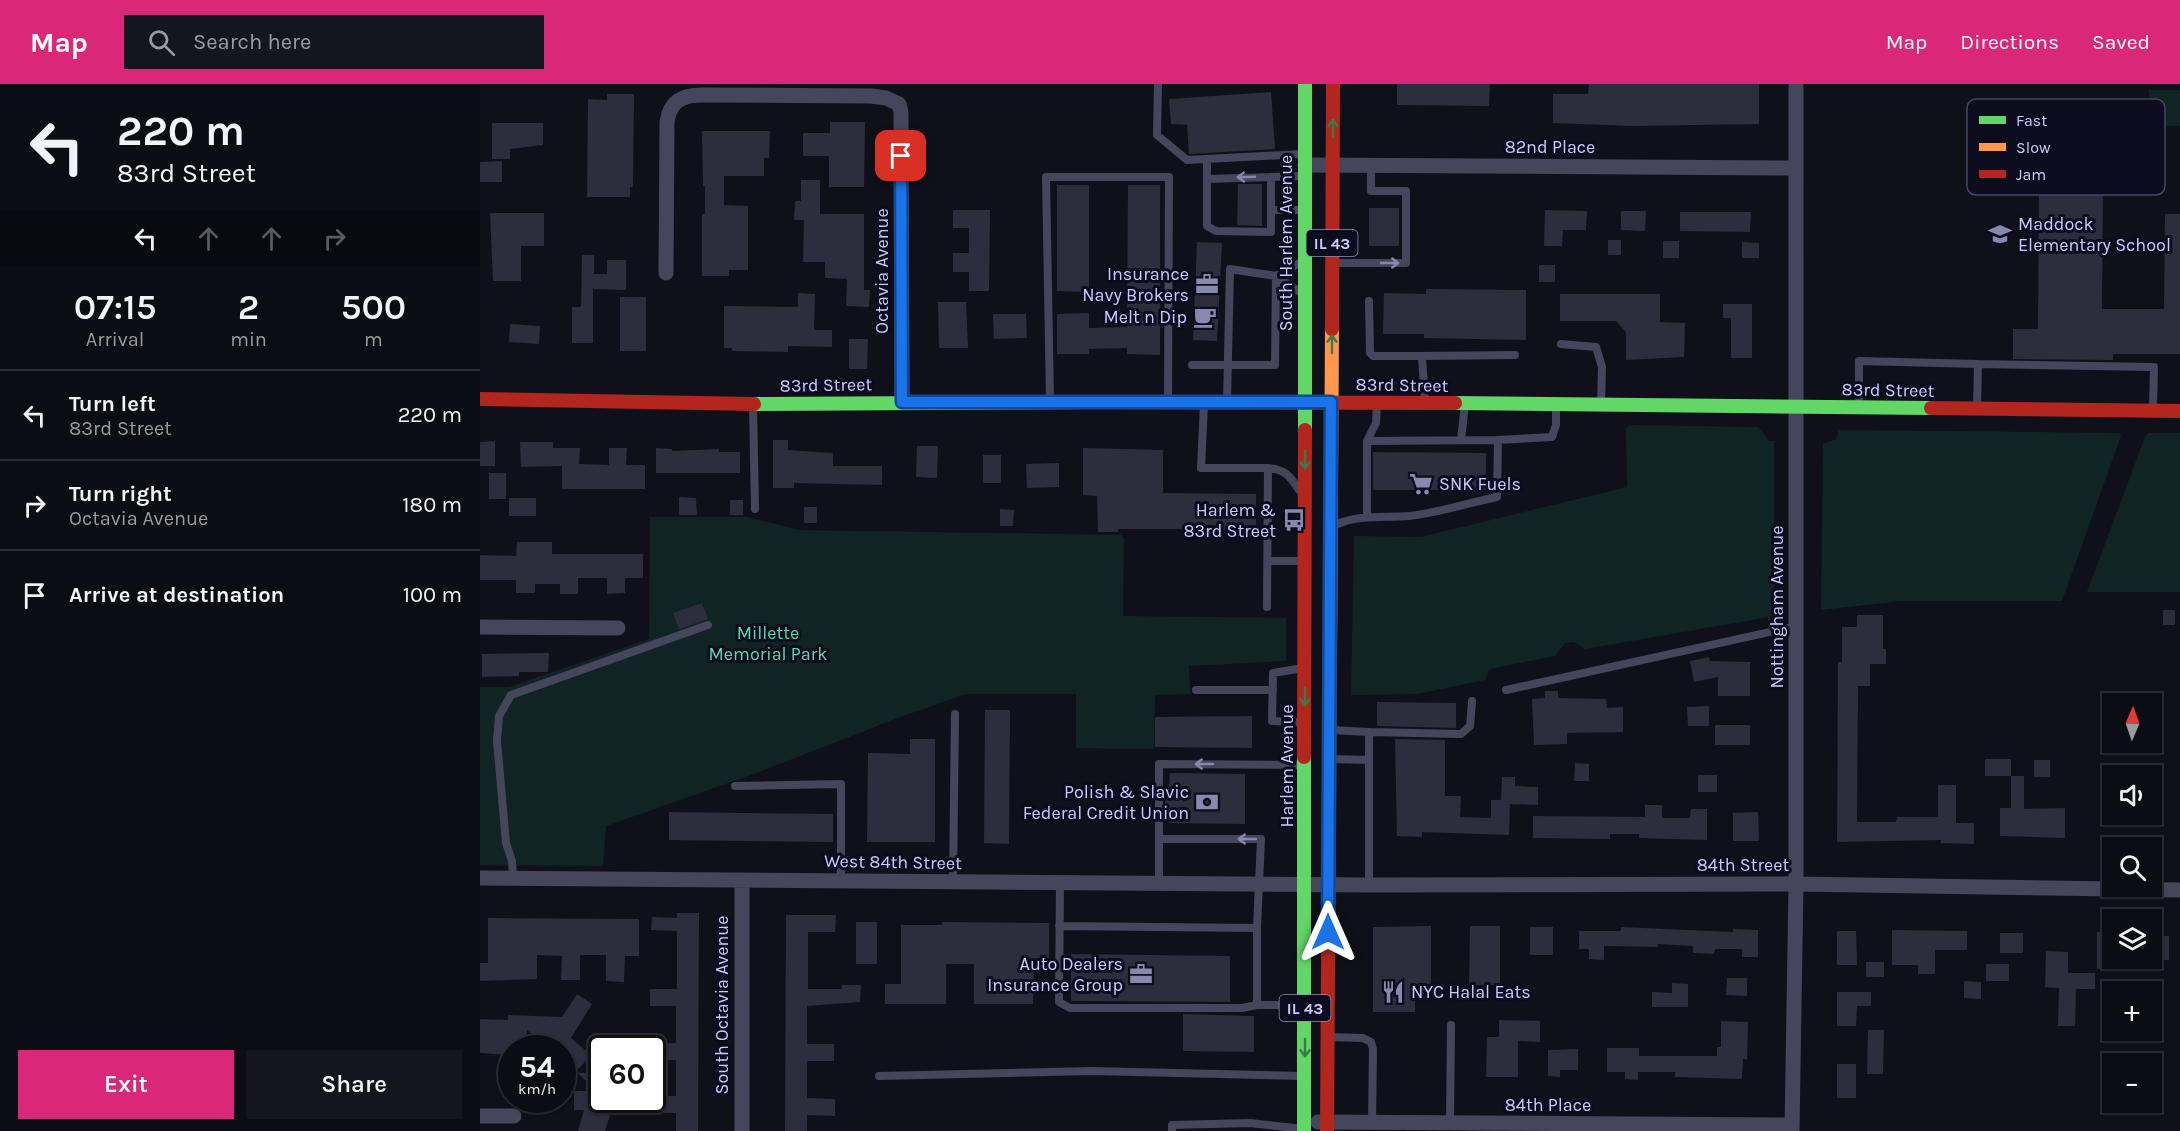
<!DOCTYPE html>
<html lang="en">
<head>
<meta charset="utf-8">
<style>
	:root { --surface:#0c0c14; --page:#15151d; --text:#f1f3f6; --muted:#9a9ba0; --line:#2c2c34; --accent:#db2777 }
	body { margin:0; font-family:Karla,sans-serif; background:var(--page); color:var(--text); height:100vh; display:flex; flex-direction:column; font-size:22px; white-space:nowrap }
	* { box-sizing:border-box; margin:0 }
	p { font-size:20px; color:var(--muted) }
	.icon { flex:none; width:33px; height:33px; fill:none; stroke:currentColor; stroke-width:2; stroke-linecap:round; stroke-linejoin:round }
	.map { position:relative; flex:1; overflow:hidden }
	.drawer { display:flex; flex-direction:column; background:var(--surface); width:480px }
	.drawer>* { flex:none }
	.guide { background:#0c0c14; color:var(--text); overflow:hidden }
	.needle { width:39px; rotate:2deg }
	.tools { position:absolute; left:1622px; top:609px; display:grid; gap:12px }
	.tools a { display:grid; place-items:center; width:60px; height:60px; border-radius:0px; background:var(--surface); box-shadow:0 2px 4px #0004,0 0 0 2px var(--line); font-size:30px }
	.speed { position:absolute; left:18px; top:951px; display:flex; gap:12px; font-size:30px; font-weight:700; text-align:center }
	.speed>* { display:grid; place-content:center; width:78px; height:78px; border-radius:50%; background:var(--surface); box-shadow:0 2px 4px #0004,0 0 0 2px var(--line); line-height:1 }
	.speed small { font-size:15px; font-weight:400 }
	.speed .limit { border:3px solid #111; border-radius:9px; background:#fff; color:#111 }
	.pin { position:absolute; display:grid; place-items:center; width:51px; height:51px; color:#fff; margin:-26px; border-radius:12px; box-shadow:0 3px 9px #0006 }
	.me { position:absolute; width:66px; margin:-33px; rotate:0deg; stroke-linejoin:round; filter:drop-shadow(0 0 4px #0008) }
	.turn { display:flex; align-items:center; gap:21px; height:126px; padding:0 18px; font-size:27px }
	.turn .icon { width:78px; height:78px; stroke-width:2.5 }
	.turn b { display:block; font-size:42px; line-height:51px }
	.lanes { display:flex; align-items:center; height:57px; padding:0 18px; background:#0003; justify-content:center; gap:30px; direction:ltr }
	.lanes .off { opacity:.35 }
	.eta { display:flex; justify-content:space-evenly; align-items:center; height:102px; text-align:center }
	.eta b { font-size:36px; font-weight:600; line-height:42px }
	.primary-button { display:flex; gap:12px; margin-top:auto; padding:12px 18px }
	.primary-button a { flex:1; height:69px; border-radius:0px; background:var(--accent); color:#fff; font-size:24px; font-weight:600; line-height:69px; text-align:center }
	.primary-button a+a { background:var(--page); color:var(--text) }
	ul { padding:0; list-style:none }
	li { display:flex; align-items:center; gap:18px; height:90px; padding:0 18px; border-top:2px solid var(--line) }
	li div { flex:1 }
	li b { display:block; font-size:22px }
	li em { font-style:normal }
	header { display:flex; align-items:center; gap:36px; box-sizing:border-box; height:84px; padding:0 30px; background:var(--accent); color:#fff }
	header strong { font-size:28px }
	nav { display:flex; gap:33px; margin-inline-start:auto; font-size:21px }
	.search { width:420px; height:54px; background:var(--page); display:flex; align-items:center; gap:15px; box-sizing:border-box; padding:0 21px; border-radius:0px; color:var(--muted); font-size:22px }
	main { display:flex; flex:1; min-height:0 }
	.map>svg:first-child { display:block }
</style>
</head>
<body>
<header>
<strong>Map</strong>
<div class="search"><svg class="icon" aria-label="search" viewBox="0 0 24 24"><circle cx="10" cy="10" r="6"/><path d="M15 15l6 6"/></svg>Search here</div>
<nav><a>Map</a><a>Directions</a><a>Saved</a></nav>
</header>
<main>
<section class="drawer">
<div class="guide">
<div class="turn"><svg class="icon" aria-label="left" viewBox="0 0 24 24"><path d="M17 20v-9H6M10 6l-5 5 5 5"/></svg><div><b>220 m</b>83rd Street</div></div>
<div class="lanes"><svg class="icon" aria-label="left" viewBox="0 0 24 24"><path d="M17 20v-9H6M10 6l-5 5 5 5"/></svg><svg class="icon off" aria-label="ahead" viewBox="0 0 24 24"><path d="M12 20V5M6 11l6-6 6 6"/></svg><svg class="icon off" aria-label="ahead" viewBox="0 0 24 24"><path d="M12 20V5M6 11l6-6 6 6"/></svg><svg class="icon off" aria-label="right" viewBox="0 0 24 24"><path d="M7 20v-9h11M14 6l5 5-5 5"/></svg></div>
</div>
<div class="eta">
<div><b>07:15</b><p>Arrival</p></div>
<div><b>2</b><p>min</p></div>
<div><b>500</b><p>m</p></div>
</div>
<ul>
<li><svg class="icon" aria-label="left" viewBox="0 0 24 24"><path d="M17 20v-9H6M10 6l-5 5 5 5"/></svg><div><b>Turn left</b><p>83rd Street</p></div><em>220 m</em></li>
<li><svg class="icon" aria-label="right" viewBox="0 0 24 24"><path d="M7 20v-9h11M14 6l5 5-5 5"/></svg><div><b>Turn right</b><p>Octavia Avenue</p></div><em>180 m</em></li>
<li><svg class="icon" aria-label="arrive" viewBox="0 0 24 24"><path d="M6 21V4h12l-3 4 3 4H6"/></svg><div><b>Arrive at destination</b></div><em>100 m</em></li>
</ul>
<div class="primary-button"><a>Exit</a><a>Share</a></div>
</section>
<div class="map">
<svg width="1700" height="1047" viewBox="0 0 1700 1047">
	<rect width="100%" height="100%" fill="#10101a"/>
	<path fill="#102523" d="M1669,6h31v36h-31z
		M1150,341l128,2 11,14h5l1,175 -190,33 -11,-7 -9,1 -10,13 -66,13 -4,11 -68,14 -66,1 3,-159 67,1 206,-50 -1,-58z
		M1358,346l281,3 2,3 -59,165h-161l-80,9 2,-166 14,-5z
		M1668,349h32v159h-93l58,-155z
		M170,433h97l52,13 322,5 3,3 -1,78 163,2v43l-97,5 1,28 -35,1 -1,54 -78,-1v-54h-110l-63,22 -152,59 -145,51 -3,40 -123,-1v-178h29l140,-48z"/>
	<path fill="#2d2d3d" d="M917,0h93l-1,22 -92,-1z
		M1109,0h170v40l-126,2 -80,-3v-29h35z
		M791,8l4,57 -86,5 -2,-29 -16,-1 -2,-25z
		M127,10h27l-1,93h-3v10h-43l1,-98 19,1z
		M350,38h35l-1,65h-35v-31h-26v-23h27z
		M12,39h51v22l-33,4v10h-18z
		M222,47h68l-1,27h-5v18h-40v29l24,1v64h-19v6h-27v-62h3v-28h-2z
		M22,77v21h-22v-20z
		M321,96h19v34h44v76h6l-1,17 -23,-1 1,-27 -22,-1v-16h-22l1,-42h-10l1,-19h6z
		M758,100h24v42l-25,-1z
		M1559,100l64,1 -1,124h62l1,-95h15v140h-67v6l-100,-1v-30h25z
		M577,101h32v107l-32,-1z
		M648,101h32v170l-33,-1v-6l-38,1v5h-32v-40l32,-1v15l38,-1z
		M889,124h30v38h-30z
		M473,126h37l-1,81h-20v-19h-16v-19h16v-25h-16z
		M1065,126l42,1 -1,19h-23l-1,16h-18z
		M1141,127h25l-1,20 -24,-1z
		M1200,128h71l-1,20 -70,-1z
		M10,129h54v33h-23v35h-28z
		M1128,156h13v15h-13z
		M1183,157h16v17h-16z
		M717,158l25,1 -5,98 -24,-1z
		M1262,158l17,1v15h-17z
		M102,171h12v19h13v-14h19v30l-33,-1v54h-21v-36h9z
		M1059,181h16v17h-16z
		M946,205l100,1v50l-102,-2v-4h-41l1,-41 42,1z
		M318,209l17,1 -1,36h18v17l-44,-1v6l-56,-1v-3h-8v-42l74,1z
		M1080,210h100v28l25,1 -1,34 -58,3v-28l-10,-11h-56z
		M140,213h26v54h-26z
		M458,218h28l2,46h-29z
		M1243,220h29v54h-21v-40h-8z
		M513,230h33l1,24 -33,1z
		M30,240l30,2 -1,18 -30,-2z
		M369,255h19l-1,30h-18z
		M293,356h15v10l45,3v13h49v19l-88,-2v5h-21z
		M15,357v25h-15v-24z
		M40,358h33v6h27l-1,16 30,1v-17h18l-1,17h19v24h-83v-23l-41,1z
		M437,362h21l-1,32 -21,-1z
		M176,364l16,1v2l47,-2v3h21v21h-84z
		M603,364l80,2v43l93,1v35h-138v3h-20l-1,-36 -14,-1z
		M893,368l113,1v37h-113z
		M503,371h18v28h-18z
		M579,379v24l-32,1 -1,-24z
		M9,389h17v26h-17z
		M199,413l17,1 1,17h-18z
		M29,414h27v18h-27z
		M250,416h13v15h-13z
		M324,423h13v16h-13z
		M520,425l14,1 -1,16h-13z
		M37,458h35v12h91v24h-18v15l-18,1v-16h-29v16h-18v-10h-25v9h-19v-13h-36v-25l36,1z
		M222,519l6,16 -29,10 -6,-16z
		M1683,526h12v15h-12z
		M1377,531h26v34h3v15h-16v22h-12l-1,136h39l1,-5h41v-32h18v38h18v21l-33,-1v-3l-104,2 1,-180h4v-35h15z
		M69,569l-1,19h-29v4l-37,1v-23z
		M1229,573l1,4 40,1v34h-32v-19l-24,5 -4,-21z
		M1065,607h13v7l48,1 1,9 16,-1v25l-56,1v11l-33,1 -2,-46 13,-1z
		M897,618l79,1v25l-79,-2z
		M1229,622v20h-21l-1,-19z
		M505,626h25l-1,134 -25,-1z
		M772,632v32l-97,-1v-30z
		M1235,641h35v20h-35z
		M430,655h25v103h-68l1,-89 42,1z
		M915,655l50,1v56h16l-1,21 31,1v-18h10l1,-23h13v9l23,1v18l-28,-1 -1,31 -87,-3v5l-25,-1z
		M1505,675h26v17h-26z
		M1554,676h16v17h-16z
		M1095,679l14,1v17h-15z
		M690,689l75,1v50l-76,-1v-10h-4v-23l4,1z
		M1218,691h19v17h-19z
		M1531,692h13v33l41,-1v30l-65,-2v-28h11z
		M1165,721h17v13h28l1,-9h16v31l-68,-2v-4h-29v5l-77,-1v-22l112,1z
		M189,728l164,2v28l-164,-2z
		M1278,728l1,29h-26v-28z
		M197,829h22l-1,218h-22v-18h-26l2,-17h24v-36h-24v-17h24v-37h-26v-17h27v-58l-26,-1 1,-13 25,1z
		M306,831h50l-1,17h-27v57h34v-4h19l-1,17 -53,4v38h27v17h-27v37l28,1v17l-28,-1v16h-22z
		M8,834l151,1v37h-14l-1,26 -18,-1v-26h-26v25h-19l1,-24 -25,-1v24l-57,2v-18h8z
		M376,838h21v42h-21z
		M462,838l107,1v42h-15l-1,39h-59v-40h-28v40h-61v-20h16v-59h41z
		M951,842v58h-16v28h-42v-85z
		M990,842h30v59h-31z
		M1050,843h23v28h-23z
		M1141,843l112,5v-3l25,1v27h-16v-8h-27l-1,5 -21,-1v-7l-35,-2v3l-54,-1v14l-15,-1v-10h-10v-18h42z
		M1412,846l75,1v19h-32v24h-17v-9h-26z
		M1357,847h19l1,34h-20z
		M1617,848l15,1v36h-15z
		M1520,849h23v20h-23z
		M1671,852h18v24h-18z
		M1566,867l22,1v21h27v16h-19l-1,37h-17l1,-38 -14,-1z
		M591,870l159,2v46l-159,-1z
		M1386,878h18v15h-18z
		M1506,880h23v17h-23z
		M1247,894h20v18l-21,-1z
		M1484,897l17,1v17l-17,-1z
		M1192,899l16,1v23h-36v-15l20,1z
		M1357,908h34v14h-14l-1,20h-19z
		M97,910l15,10 -21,34 20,17 -15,17 -14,-11v-13h-14l-21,-18 -1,18h-14v7l-32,-2v-34l28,1v-5l54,2z
		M703,930l71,2v36l-71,-1z
		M1019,936l41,1v21l-22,-1v36h-32l1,-40h12z
		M1241,937l27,1 -1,37h-4l-1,20 -67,-2v-5h-37v8l-13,-1v-7h-18v-24h32v8h78v-9h4z
		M1388,946h16l-1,44h-16z
		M1098,965v21h-18v7l-12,-1v-26z
		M1357,980h19v34h-19z
		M97,989h25v27h13l-10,31h-27l6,-21h-10v-19h24z"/>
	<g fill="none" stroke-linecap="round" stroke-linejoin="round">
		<path stroke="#45465b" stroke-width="8" d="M678,0l-1,51 30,25 115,-6
			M727,95v-20
			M791,126v-33
			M823,126h-32v22l-55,-1 -9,-5v-47l96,-3
			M853,179h73v-72h-35v-25
			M820,208l-24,-16 27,-15
			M889,217l1,52 3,3h49l3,46
			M1081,260l35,3 6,20 -1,37
			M942,272l93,-1
			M1498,280l176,3 -1,41
			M712,281h83l1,-89 -46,-7 -3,132
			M570,317l-4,-224h123l-1,223
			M724,319l-3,65h67l-1,139
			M273,321l2,104
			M1379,322v-45l119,3 -1,43
			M981,356l4,-36
			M1018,356l54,-3 4,-12v-19
			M887,357l9,-18 1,-20
			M788,384c17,1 22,8 31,22
			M855,441c24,-11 48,-7 74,-9 29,-3 59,-13 88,-19l1,-57 -131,1v76
			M788,477h34
			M716,606h77
			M1026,606l291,-64
			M822,638l-30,-1 1,-48 30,-5
			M851,646l38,2
			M851,675l38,1
			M255,702l106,-2v97
			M33,794l-1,-17 -6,-18 -9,-102 2,-25 12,-21 197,-70
			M473,798l2,-168
			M580,799l-1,119 11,6h172l15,-3
			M679,799v-119l143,1
			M889,801v-153l92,2 9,-8 2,-25
			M579,842l198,2 4,-89h-102
			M777,844v77h44
			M848,953l35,1 8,4 2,7 -1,74
			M399,992l213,-5 211,5
			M970,1039l1,-98
			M692,1047v-6l78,-2 53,6"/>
		<path stroke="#45465b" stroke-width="15" d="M825,81l491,3
			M186,189l1,-151c3,-21 15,-27 35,-27l169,1 15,2 13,6 2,8 1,290
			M0,543l138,1
			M0,794l889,7 427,-1 384,6
			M262,796v251
			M0,1032h34
			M838,1038l474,3
			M1312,1047l4,-247v-800"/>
		<path stroke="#63d668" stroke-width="14" d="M975,319l476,5
			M274,320l333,-2
			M825,346v-346
			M824,1047v-374"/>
		<path stroke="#ff974d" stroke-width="14" d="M850,574l2,-329"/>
		<path stroke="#b3261e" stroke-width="14" d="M852,245l1,-245
			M0,315l274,5
			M607,318l368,1
			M1451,324l249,3
			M824,673l1,-327
			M847,1047l3,-473"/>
	</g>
	<defs><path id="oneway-shaft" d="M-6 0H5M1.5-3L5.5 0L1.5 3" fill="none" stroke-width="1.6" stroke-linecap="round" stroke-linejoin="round" transform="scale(1.5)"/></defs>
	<g stroke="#3c7b47">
		<use href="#oneway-shaft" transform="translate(853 44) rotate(-90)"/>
		<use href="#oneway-shaft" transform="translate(852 260) rotate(-90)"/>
		<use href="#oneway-shaft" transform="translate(825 376) rotate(90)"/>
		<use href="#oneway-shaft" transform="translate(825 613) rotate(90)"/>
		<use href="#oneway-shaft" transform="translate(825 964) rotate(90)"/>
	</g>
	<g stroke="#8888ac">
		<use href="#oneway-shaft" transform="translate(766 93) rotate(178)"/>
		<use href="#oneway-shaft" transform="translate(910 179)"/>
		<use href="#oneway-shaft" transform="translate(724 680) rotate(-180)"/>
		<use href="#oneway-shaft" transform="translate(767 755) rotate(-180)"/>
	</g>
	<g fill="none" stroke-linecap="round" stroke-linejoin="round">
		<g stroke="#114b97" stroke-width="15">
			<path id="route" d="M421,72l1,246h429l-3,530"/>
		</g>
		<use href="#route" stroke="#1a73e8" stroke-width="10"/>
	</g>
	<defs>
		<g id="school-bare" transform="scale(1.8)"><path d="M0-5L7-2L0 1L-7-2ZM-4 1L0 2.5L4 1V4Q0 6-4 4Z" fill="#8989ae" stroke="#0d0c1e" stroke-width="2.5" paint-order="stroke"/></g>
		<g id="office-bare" transform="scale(1.8)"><path d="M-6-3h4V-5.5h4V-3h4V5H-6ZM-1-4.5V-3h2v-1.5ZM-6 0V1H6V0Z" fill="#8989ae" stroke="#0d0c1e" stroke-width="2.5" paint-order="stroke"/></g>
		<g id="cafe-bare" transform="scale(1.8)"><path d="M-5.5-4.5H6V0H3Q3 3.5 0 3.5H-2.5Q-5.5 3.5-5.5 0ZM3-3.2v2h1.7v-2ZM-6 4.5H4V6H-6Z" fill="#8989ae" stroke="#0d0c1e" stroke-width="2.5" paint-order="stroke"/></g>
		<g id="supermarket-bare" transform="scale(1.8)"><path d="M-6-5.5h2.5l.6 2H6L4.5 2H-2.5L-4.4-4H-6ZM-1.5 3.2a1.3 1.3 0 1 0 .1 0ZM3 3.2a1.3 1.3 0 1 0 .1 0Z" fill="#8989ae" stroke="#0d0c1e" stroke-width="2.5" paint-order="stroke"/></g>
		<g id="bus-bare" transform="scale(1.8)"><path d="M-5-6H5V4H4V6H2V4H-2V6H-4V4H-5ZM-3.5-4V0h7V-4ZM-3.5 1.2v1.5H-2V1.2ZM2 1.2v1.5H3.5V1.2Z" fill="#8989ae" stroke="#0d0c1e" stroke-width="2.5" paint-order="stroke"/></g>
		<g id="bank-bare" transform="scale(1.8)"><path d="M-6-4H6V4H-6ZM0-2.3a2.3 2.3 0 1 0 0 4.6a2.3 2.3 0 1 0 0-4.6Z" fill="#8989ae" stroke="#0d0c1e" stroke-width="2.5" paint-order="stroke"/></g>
		<g id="restaurant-bare" transform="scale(1.8)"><path d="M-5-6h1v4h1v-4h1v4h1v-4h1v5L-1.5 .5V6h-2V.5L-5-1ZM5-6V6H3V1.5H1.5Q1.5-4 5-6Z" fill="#8989ae" stroke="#0d0c1e" stroke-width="2.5" paint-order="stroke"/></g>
	</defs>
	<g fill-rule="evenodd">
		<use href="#school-bare" x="1520" y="150"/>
		<use href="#office-bare" x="727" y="200"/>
		<use href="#cafe-bare" x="725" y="233"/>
		<use href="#supermarket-bare" x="941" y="400"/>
		<use href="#bus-bare" x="814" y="436"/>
		<use href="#bank-bare" x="727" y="718"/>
		<use href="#office-bare" x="661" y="890"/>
		<use href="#restaurant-bare" x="913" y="908"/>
	</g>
	<g text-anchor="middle" stroke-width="6" stroke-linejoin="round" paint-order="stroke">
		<g fill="#0d0c1e" stroke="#9191bb" stroke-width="1.5">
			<rect x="826.5" y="146" width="51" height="26" rx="4.5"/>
			<rect x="799.5" y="911" width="51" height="26" rx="4.5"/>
		</g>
		<g font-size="16" font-weight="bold" fill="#cacafe">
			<text x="852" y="165">IL 43</text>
			<text x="825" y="930">IL 43</text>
		</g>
		<g font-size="18" fill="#cacafe" stroke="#0d0c1e">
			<text x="1070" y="69">82nd Place</text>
			<text transform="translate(806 159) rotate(-90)" y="6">South Harlem Avenue</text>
			<text transform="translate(402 187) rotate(-90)" y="6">Octavia Avenue</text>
			<text transform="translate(346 301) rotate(-1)" y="6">83rd Street</text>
			<text transform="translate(922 301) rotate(1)" y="6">83rd Street</text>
			<text transform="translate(1408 306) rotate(1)" y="6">83rd Street</text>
			<text transform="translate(1297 523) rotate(-90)" y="6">Nottingham Avenue</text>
			<text transform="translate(807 682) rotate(-90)" y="6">Harlem Avenue</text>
			<text transform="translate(413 778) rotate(1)" y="6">West 84th Street</text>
			<text x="1263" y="787">84th Street</text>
			<text transform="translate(242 921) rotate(-90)" y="6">South Octavia Avenue</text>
			<text x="1068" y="1027">84th Place</text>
		</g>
		<g font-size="18" fill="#cacafe" stroke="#0d0c1e" text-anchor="end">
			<text x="1538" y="146" text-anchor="start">Maddock<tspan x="1538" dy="21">Elementary School</tspan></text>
			<text x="709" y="196">Insurance<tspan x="709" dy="21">Navy Brokers</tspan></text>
			<text x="707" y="239">Melt n Dip</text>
			<text x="959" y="406" text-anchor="start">SNK Fuels</text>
			<text x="796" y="432">Harlem &amp;<tspan x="796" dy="21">83rd Street</tspan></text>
			<text x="709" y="714">Polish &amp; Slavic<tspan x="709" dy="21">Federal Credit Union</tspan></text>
			<text x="643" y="886">Auto Dealers<tspan x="643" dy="21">Insurance Group</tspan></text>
			<text x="931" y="914" text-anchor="start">NYC Halal Eats</text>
		</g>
		<g font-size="18" fill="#58dcac" stroke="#0d0c1e">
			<text x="288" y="555">Millette<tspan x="288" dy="21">Memorial Park</tspan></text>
		</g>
	</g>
	<rect x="1487" y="15" width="198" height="96" rx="9" fill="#0d0c1e" stroke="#464561" stroke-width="1.5"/>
	<rect x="1499" y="32" width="27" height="8" fill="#63d668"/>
	<rect x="1499" y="59" width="27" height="8" fill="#ff974d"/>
	<rect x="1499" y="86" width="27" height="8" fill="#b3261e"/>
	<g font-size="16" fill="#cacafe">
		<text x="1536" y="42">Fast</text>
		<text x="1536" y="69">Slow</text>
		<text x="1536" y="96">Jam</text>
	</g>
</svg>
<div class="tools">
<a><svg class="needle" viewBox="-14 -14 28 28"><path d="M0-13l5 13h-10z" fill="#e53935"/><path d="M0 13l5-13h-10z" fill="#9a9ba0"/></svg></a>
<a><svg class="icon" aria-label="sound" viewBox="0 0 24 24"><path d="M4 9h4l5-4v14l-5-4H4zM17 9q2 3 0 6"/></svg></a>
<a><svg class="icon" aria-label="search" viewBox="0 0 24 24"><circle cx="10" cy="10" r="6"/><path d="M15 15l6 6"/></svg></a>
<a><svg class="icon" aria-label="layers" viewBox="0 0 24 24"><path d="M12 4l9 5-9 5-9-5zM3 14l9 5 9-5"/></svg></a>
<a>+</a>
<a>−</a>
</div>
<div class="speed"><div>54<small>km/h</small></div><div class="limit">60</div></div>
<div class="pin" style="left:421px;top:72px;background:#d93025"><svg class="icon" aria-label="arrive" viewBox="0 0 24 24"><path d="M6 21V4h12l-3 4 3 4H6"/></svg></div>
<svg class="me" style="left:848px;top:848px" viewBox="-20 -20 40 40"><path d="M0-17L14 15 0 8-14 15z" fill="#1a73e8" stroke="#fff" stroke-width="4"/></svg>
</div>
</main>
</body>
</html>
